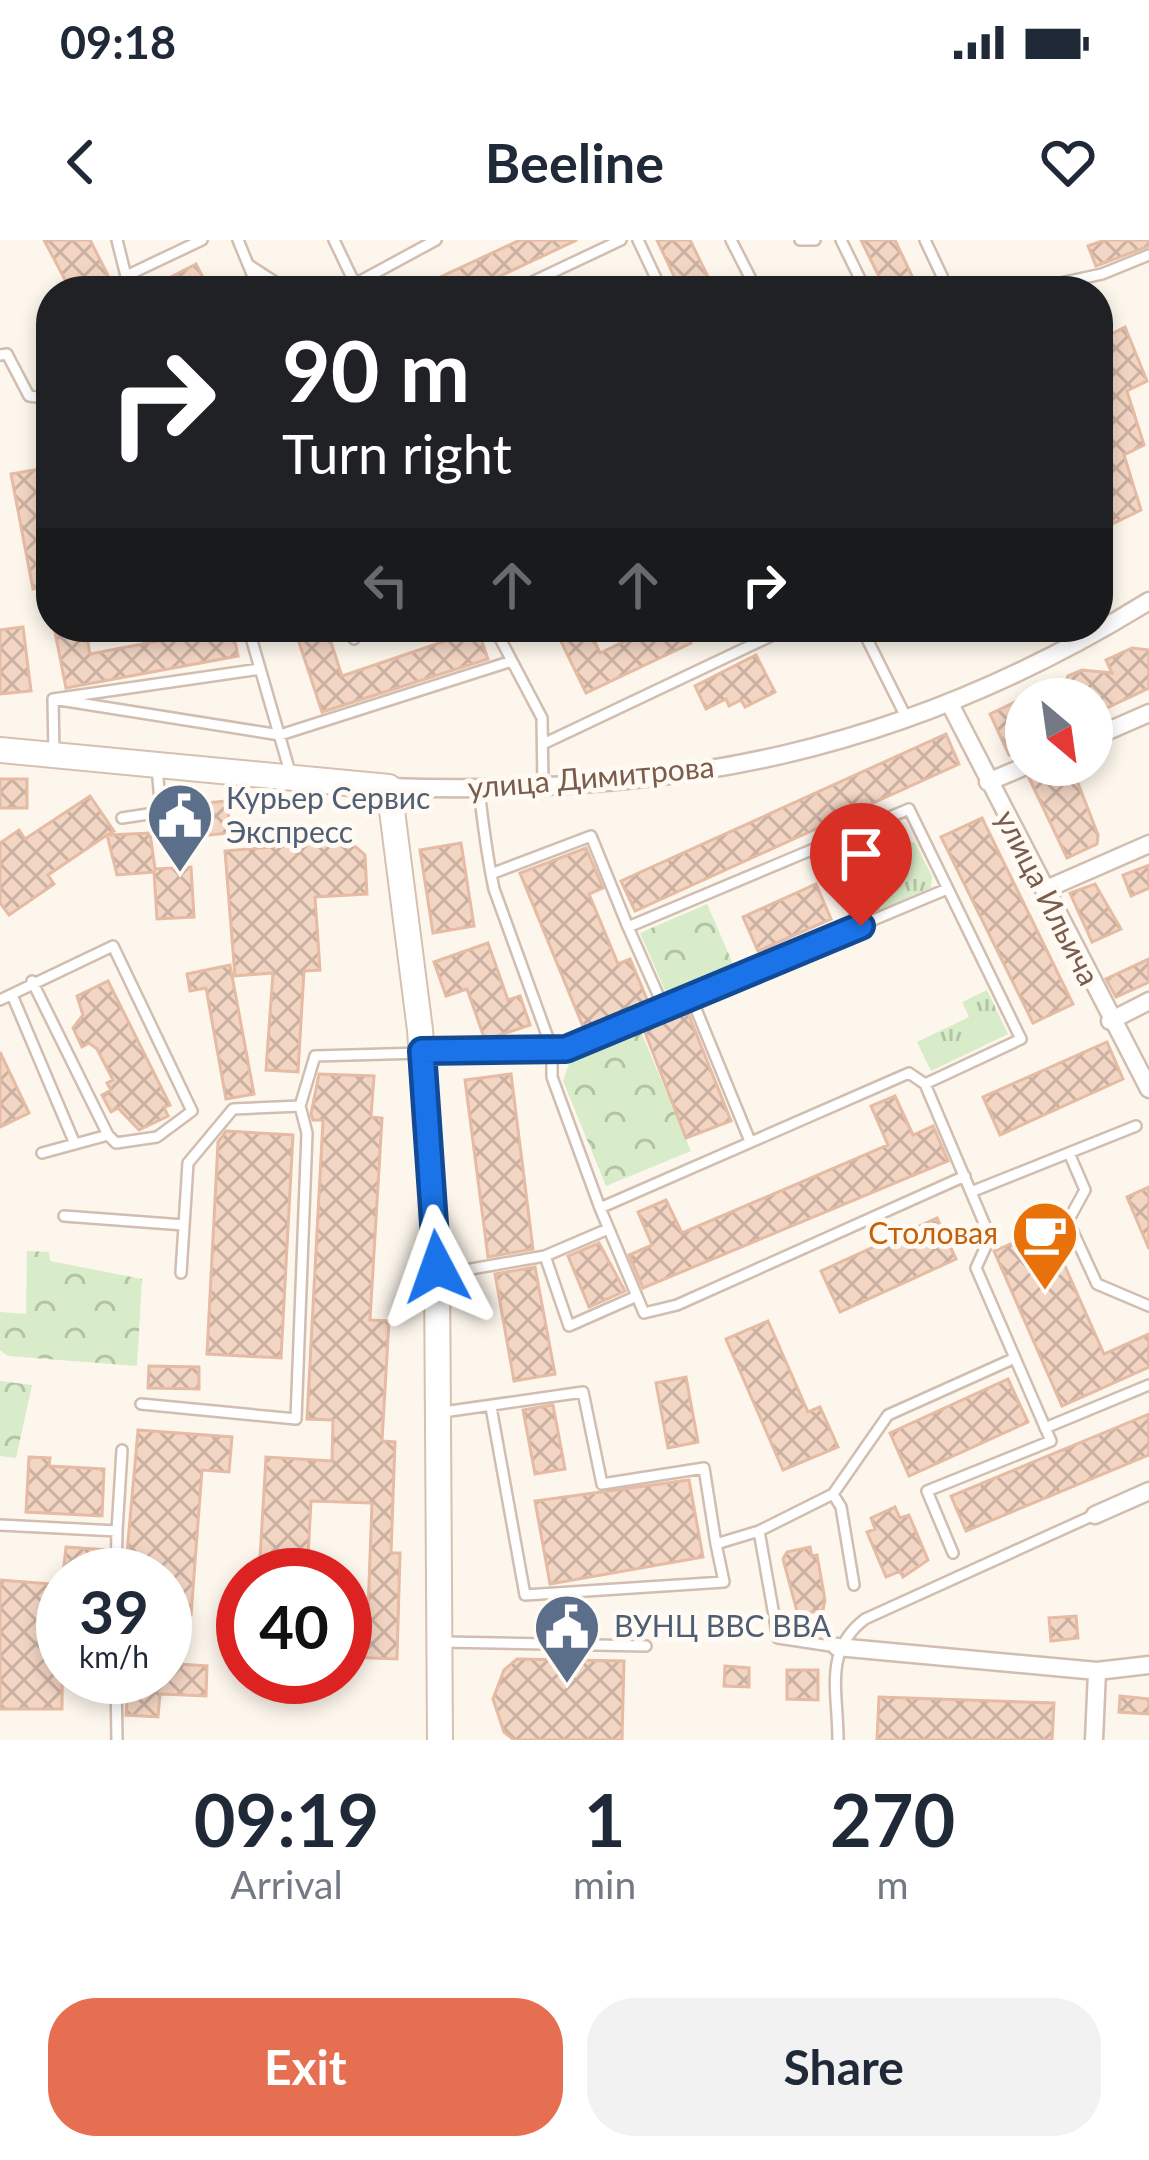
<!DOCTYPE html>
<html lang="en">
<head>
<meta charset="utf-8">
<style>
	:root { --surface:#fff; --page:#f2f2f3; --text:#1f2937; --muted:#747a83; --accent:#e76f51 }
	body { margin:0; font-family:Lato,sans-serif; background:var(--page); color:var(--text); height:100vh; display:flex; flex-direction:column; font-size:45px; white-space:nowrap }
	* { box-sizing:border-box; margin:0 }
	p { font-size:39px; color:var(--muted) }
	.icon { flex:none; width:66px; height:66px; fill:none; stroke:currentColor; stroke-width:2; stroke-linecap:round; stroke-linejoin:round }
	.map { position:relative; height:1500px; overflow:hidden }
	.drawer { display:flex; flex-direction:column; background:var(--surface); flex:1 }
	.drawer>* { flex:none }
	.hud { position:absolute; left:36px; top:36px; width:1077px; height:366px; border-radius:48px; box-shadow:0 6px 18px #0003; background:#202124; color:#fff; overflow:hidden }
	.needle { width:78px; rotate:151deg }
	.fabs { position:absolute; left:1005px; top:438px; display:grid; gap:24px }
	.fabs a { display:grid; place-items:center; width:108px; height:108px; border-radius:50%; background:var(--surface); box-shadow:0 6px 18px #0003; font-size:60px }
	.speed { position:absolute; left:36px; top:1308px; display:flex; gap:24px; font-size:60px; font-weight:700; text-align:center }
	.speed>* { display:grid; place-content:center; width:156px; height:156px; border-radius:50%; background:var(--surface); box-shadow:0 6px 18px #0003; line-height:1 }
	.speed small { font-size:30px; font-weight:400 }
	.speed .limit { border:18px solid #d22; background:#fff; color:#111 }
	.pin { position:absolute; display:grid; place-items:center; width:102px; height:102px; color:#fff; margin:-123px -51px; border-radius:50% 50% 50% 0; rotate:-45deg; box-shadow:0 0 12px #0007 }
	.pin .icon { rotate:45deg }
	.me { position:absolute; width:132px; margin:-66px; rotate:356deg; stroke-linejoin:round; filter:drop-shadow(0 0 9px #0008) }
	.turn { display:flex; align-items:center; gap:42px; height:252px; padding:0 48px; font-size:54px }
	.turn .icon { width:156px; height:156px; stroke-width:2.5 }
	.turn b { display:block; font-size:84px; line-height:102px }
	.lanes { display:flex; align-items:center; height:114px; padding:0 48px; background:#0003; justify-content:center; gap:60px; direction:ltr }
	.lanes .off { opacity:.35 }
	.eta { display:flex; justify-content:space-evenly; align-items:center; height:204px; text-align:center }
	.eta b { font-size:72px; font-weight:700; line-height:84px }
	.cta { display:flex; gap:24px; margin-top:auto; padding:24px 48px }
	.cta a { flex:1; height:138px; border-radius:48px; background:var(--accent); color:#fff; font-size:48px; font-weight:700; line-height:138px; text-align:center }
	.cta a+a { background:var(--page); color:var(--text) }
	.status { display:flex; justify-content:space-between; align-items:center; height:84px; padding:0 60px; background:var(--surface); direction:ltr }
	.status svg { height:33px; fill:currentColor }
	header { display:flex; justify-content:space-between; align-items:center; height:156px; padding:0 48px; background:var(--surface); font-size:54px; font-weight:700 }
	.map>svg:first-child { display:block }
</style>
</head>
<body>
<div class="status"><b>09:18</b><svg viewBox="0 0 49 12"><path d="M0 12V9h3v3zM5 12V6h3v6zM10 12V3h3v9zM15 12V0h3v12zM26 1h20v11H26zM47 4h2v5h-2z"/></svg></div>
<header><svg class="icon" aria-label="back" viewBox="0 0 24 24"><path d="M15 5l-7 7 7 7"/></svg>Beeline<svg class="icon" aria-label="heart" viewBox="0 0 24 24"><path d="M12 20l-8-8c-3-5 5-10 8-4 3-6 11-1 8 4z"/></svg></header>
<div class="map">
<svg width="1149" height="1500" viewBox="0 0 1149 1500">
	<defs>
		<pattern id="grass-tufts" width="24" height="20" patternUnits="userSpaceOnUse" patternTransform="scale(3)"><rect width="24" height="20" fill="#d8ecc9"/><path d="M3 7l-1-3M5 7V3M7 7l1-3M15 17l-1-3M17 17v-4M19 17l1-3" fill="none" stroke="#b4c2a5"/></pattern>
		<pattern id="forest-crowns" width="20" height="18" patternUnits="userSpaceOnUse" patternTransform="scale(3)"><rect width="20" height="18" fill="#d8ecc9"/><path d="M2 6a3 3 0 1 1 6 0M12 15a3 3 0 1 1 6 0" fill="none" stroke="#b4c2a5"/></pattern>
		<pattern id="building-cross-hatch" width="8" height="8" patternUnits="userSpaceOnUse" patternTransform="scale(3)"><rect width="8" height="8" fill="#f3d5c3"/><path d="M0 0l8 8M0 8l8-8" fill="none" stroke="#cab0a1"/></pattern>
	</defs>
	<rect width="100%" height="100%" fill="#fdf6ec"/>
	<path fill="url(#grass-tufts)" d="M892,595l23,8 17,33 -1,12 -57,24 -12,-5 -21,-44 3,-7z
		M987,750l21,44 -77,37 -14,-29 52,-25 -7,-15z"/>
	<path fill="url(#forest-crowns)" d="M707,664l30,69 -67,29 -30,-69z
		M639,787l52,124 -85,35 -43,-105 8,-23z
		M27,1011l22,1 1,9 92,18 -5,87 -129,-10 -8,-6v-38l26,2z
		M0,1141l32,4 -16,73 -16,-2z"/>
	<path fill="url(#building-cross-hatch)" stroke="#e6bba3" stroke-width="3" d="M44,0h46l26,51h-45z
		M520,0h57l-109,51h-58z
		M657,0h33l25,51h-34z
		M861,0h34l24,51h-33z
		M1105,0h44v6l-53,20 -8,-20z
		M196,24l14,27h-66z
		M1125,87l22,54 -20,10 17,54 -20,10 17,55 -35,17 -8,-16v-170z
		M51,227v30l-5,1 5,88 -18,3 -22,-115z
		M23,387l8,64 -31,3v-64z
		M54,387h31l5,27 142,-27 6,29 -172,32z
		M294,387h32l16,49 136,-46 10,29 -166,53z
		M554,387h34l12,26 54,-26h29l8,16 -105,50z
		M1132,408l17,2v38l-57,27v-16h-33l9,-23 14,-6 30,3 -6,-13z
		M756,415l19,37 -30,15 -4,-7 -12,6 -3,-7 -20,10 -11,-23z
		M1026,457v50l-17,8 -19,-41z
		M946,494l13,30 -324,147 -14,-30z
		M1051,525l23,8 24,62 -1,9 -30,14 -38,-80z
		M0,539h27v29h-27z
		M90,556l24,35 -6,4 42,-2 5,36 36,-2 3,50 -37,2 -3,-47 -37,3 -10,-40 -59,40 6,9 -45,31 -9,-12v-60l19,-13 6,9z
		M227,561l3,32 -43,4 -3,-32z
		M982,578l91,186 -40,19 -92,-186z
		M348,600l17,15 2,39 -52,3 5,73 -16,1 -6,101 -32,-2 7,-97 -38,3 -10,-125z
		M461,603l13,83 -41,7 -13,-83z
		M586,608l17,40 -14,6 29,70 12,-5 19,45 -65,25 -64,-156z
		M1149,625v23l-18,8 -8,-21z
		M816,644l15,35 -73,32 -15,-34z
		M1095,644l26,45 -29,13 -22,-49z
		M488,703l20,57 12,-4 10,29 -45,15 -18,-51 -21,7 -12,-34z
		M1149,719v23l-33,15 -10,-18z
		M230,725l24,129 -28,5 -20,-111 -16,3 -3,-17z
		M108,741l62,124 -6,2 4,9 -29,14 -21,-22 -7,4 -9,-17 9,-5 -4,-7 6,-3 -16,-31 -8,-6 -7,4 -9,-19 10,-13 -6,-19z
		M688,773l43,108 -45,17 -43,-111z
		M1107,802l16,37 -123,56 -17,-38z
		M0,812l29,61 -29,14z
		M319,834l55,2 -3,41 11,1 -12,202 19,1 -7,120 13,1 -4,111h9l-3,106 -51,-2 2,-47 20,1 4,-108 -61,-2 -4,74h-48l7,-118 66,4 1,-41 -26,-1 16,-299h-10l-2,-6z
		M511,834l22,175 -45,8 -23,-177z
		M895,856l18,39 20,-9 15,35 -305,127 -14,-33 23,-10 -14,-33 28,-12 16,33 206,-88 -17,-39z
		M226,891l67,4 -12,223 -74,-4 11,-212z
		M1149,947v62l-22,-52z
		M937,978l19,41 -116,53 -19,-41z
		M1048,988l56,126 45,-20v33l-87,39 -68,-155z
		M599,1003l26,48 -36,16 -21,-51z
		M535,1027l20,107 -41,7 -19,-107z
		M768,1081l40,91 12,-5 18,40 -55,23 -57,-131z
		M149,1126l50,1v22l-51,-1z
		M686,1137l12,65 -30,6 -12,-65z
		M1008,1139l20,43 -119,54 -19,-43z
		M553,1165l12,64 -30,5 -12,-64z
		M1149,1174v41l-183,76 -15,-35z
		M138,1190l94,7 -3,35 -27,-2 -11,145 -26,-2v-38h-40z
		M29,1217l21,1 -1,8 55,3 -2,47 -76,-4z
		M689,1240l14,77 -153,27 -15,-83z
		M895,1267l5,11 9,-3 19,45 -25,17 -3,-6 -14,6 -19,-45 8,-3 -4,-11z
		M66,1307l42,3 -1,25h-44z
		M810,1307l2,9 5,-1 8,45 -2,10 -25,5 -15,-56 4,-7z
		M0,1340l63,5 -1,124h-62z
		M1076,1376l2,22 -27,3 -2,-23z
		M517,1419l107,2 -2,79h-108l-10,-8 -11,-33 11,-29z
		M165,1423l42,3 -1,30 -46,-2 -2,23 -32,-2 3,-38h36z
		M725,1426l24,2v19l-25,-1z
		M787,1430h31v30l-31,-1z
		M1120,1456l29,3v15l-30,-2z
		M879,1457l175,6 -2,37h-175z"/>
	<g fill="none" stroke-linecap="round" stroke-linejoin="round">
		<g stroke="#d1beb0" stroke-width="14">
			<path id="lane" d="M117,0l9,36 76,-36
				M238,0l21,51
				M334,0l21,44
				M638,0l24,51
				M731,0l26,51
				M800,0h15
				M841,0l25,51
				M925,0l24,51
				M249,25l40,26
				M342,51l94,-51
				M513,51l108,-51
				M1023,51l79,-17 47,-19
				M0,115l7,-1 22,42 22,3
				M248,387l42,145
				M351,387l3,12
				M494,387l48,91 1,68
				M861,387l46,92
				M53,459l227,36 232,-74
				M543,504l247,-117
				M54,513l-1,-54 207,-30
				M479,550c4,34 8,66 15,99l58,160v28l48,131 309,-135 16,11 96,-45 -112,-230 -281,118 -37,-91 -100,38
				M122,578l39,-6 -4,-45
				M824,605l37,80
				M628,687l36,81
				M32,741l76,154
				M12,755l63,149
				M691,757l59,144
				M0,760l113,-54 79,165 -35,26 -41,6 -8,-8 -66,18
				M925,844l65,153 -14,31 75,173 -124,50 26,62
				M1069,913l16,37 -17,31 29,63 52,22
				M971,952l165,-66
				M600,968l44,105 33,-8 288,-129
				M64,976l120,9
				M545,1016l24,70 68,-30
				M181,1033l7,-110 45,-54 67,-3
				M437,1035l108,-19 63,-27
				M141,1164l155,15 11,-286 -7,-27 15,-50 251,-7 381,-160
				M491,1167l34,188 199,-13 -8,-38
				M443,1172l140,-20 19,92 102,-16 12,76 43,-13 74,-37 55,-79 127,-57
				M1045,1188l104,-43
				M833,1254l8,13 13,78
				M0,1285l117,6 5,-81
				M759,1291l19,107 59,9
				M116,1335l1,-44
				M444,1402l202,4
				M116,1437l1,63
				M838,1500c0,-49 -15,-89 27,-121l229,-104"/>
		</g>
		<g stroke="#d1beb0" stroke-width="21">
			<path id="street" d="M950,464l199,385
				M1092,498l57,-25
				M988,542l40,-17
				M389,547c284,10 516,-35 760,-186
				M1044,650l105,-46
				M1110,781l39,-20
				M1095,1275l54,-24
				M837,1407l260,24 52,-6
				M1094,1500l3,-69"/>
		</g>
		<g stroke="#d6c0b0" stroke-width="28">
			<path id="secondary" d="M0,510l389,37 31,243 17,237 3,473"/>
		</g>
		<use href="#lane" stroke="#fff" stroke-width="9"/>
		<use href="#street" stroke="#fff" stroke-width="16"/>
		<use href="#secondary" stroke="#fff" stroke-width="24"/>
	</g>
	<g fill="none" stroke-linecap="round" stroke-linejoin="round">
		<g stroke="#114b97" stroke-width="30">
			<path id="route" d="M437,1027l-15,-216 144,-2 295,-123"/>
		</g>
		<use href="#route" stroke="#1a73e8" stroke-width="21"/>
	</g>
	<defs>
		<g id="civic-pin" transform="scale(3.45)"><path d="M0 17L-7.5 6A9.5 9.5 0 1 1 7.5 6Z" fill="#5c6f8a" stroke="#fffaf3"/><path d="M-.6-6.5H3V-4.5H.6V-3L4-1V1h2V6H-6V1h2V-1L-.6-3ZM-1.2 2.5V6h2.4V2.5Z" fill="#fff"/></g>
		<g id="cafe-pin" transform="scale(3.45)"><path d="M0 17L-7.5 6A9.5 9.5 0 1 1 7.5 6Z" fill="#e8710a" stroke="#fffaf3"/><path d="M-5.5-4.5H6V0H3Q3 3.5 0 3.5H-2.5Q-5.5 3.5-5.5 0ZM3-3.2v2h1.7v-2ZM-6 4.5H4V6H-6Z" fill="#fff"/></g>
	</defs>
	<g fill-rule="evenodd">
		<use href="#civic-pin" x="180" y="576"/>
		<use href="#cafe-pin" x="1045" y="994"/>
		<use href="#civic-pin" x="567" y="1387"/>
	</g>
	<g text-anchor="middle" stroke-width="10" stroke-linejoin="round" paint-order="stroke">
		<g font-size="30" fill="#7a5c4d" stroke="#fffaf3">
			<text transform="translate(591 538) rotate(-5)" y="10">улица Димитрова</text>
			<text transform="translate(1047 658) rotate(63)" y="10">улица Ильича</text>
		</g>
		<g font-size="30" fill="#4e5e75" stroke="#fffaf3" text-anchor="start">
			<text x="226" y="569">Курьер Сервис<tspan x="226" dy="34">Экспресс</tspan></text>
			<text x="614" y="1397">ВУНЦ ВВС ВВА</text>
		</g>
		<g font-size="30" fill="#c56008" stroke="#fffaf3" text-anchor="end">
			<text x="998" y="1004">Столовая</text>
		</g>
	</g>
</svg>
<div class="fabs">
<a><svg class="needle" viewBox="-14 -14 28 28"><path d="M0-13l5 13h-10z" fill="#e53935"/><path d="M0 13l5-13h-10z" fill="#747a83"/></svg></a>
</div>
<div class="speed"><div>39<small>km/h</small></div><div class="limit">40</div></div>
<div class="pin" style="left:861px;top:686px;background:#d93025"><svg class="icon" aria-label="arrive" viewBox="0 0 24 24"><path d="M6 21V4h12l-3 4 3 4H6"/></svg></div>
<svg class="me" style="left:437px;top:1027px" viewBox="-20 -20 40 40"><path d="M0-17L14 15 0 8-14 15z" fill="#1a73e8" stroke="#fff" stroke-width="4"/></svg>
<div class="hud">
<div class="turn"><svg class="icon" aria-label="right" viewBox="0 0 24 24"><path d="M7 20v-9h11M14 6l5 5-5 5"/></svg><div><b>90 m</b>Turn right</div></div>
<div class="lanes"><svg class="icon off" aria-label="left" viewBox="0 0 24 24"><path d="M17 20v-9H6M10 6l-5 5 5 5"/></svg><svg class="icon off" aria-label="ahead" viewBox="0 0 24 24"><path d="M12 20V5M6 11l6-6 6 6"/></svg><svg class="icon off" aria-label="ahead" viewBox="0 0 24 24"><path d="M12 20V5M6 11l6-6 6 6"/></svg><svg class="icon" aria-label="right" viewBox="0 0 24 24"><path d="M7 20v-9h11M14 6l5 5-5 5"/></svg></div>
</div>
</div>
<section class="drawer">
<div class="eta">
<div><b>09:19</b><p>Arrival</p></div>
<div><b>1</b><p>min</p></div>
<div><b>270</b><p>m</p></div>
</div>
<div class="cta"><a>Exit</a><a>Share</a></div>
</section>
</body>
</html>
